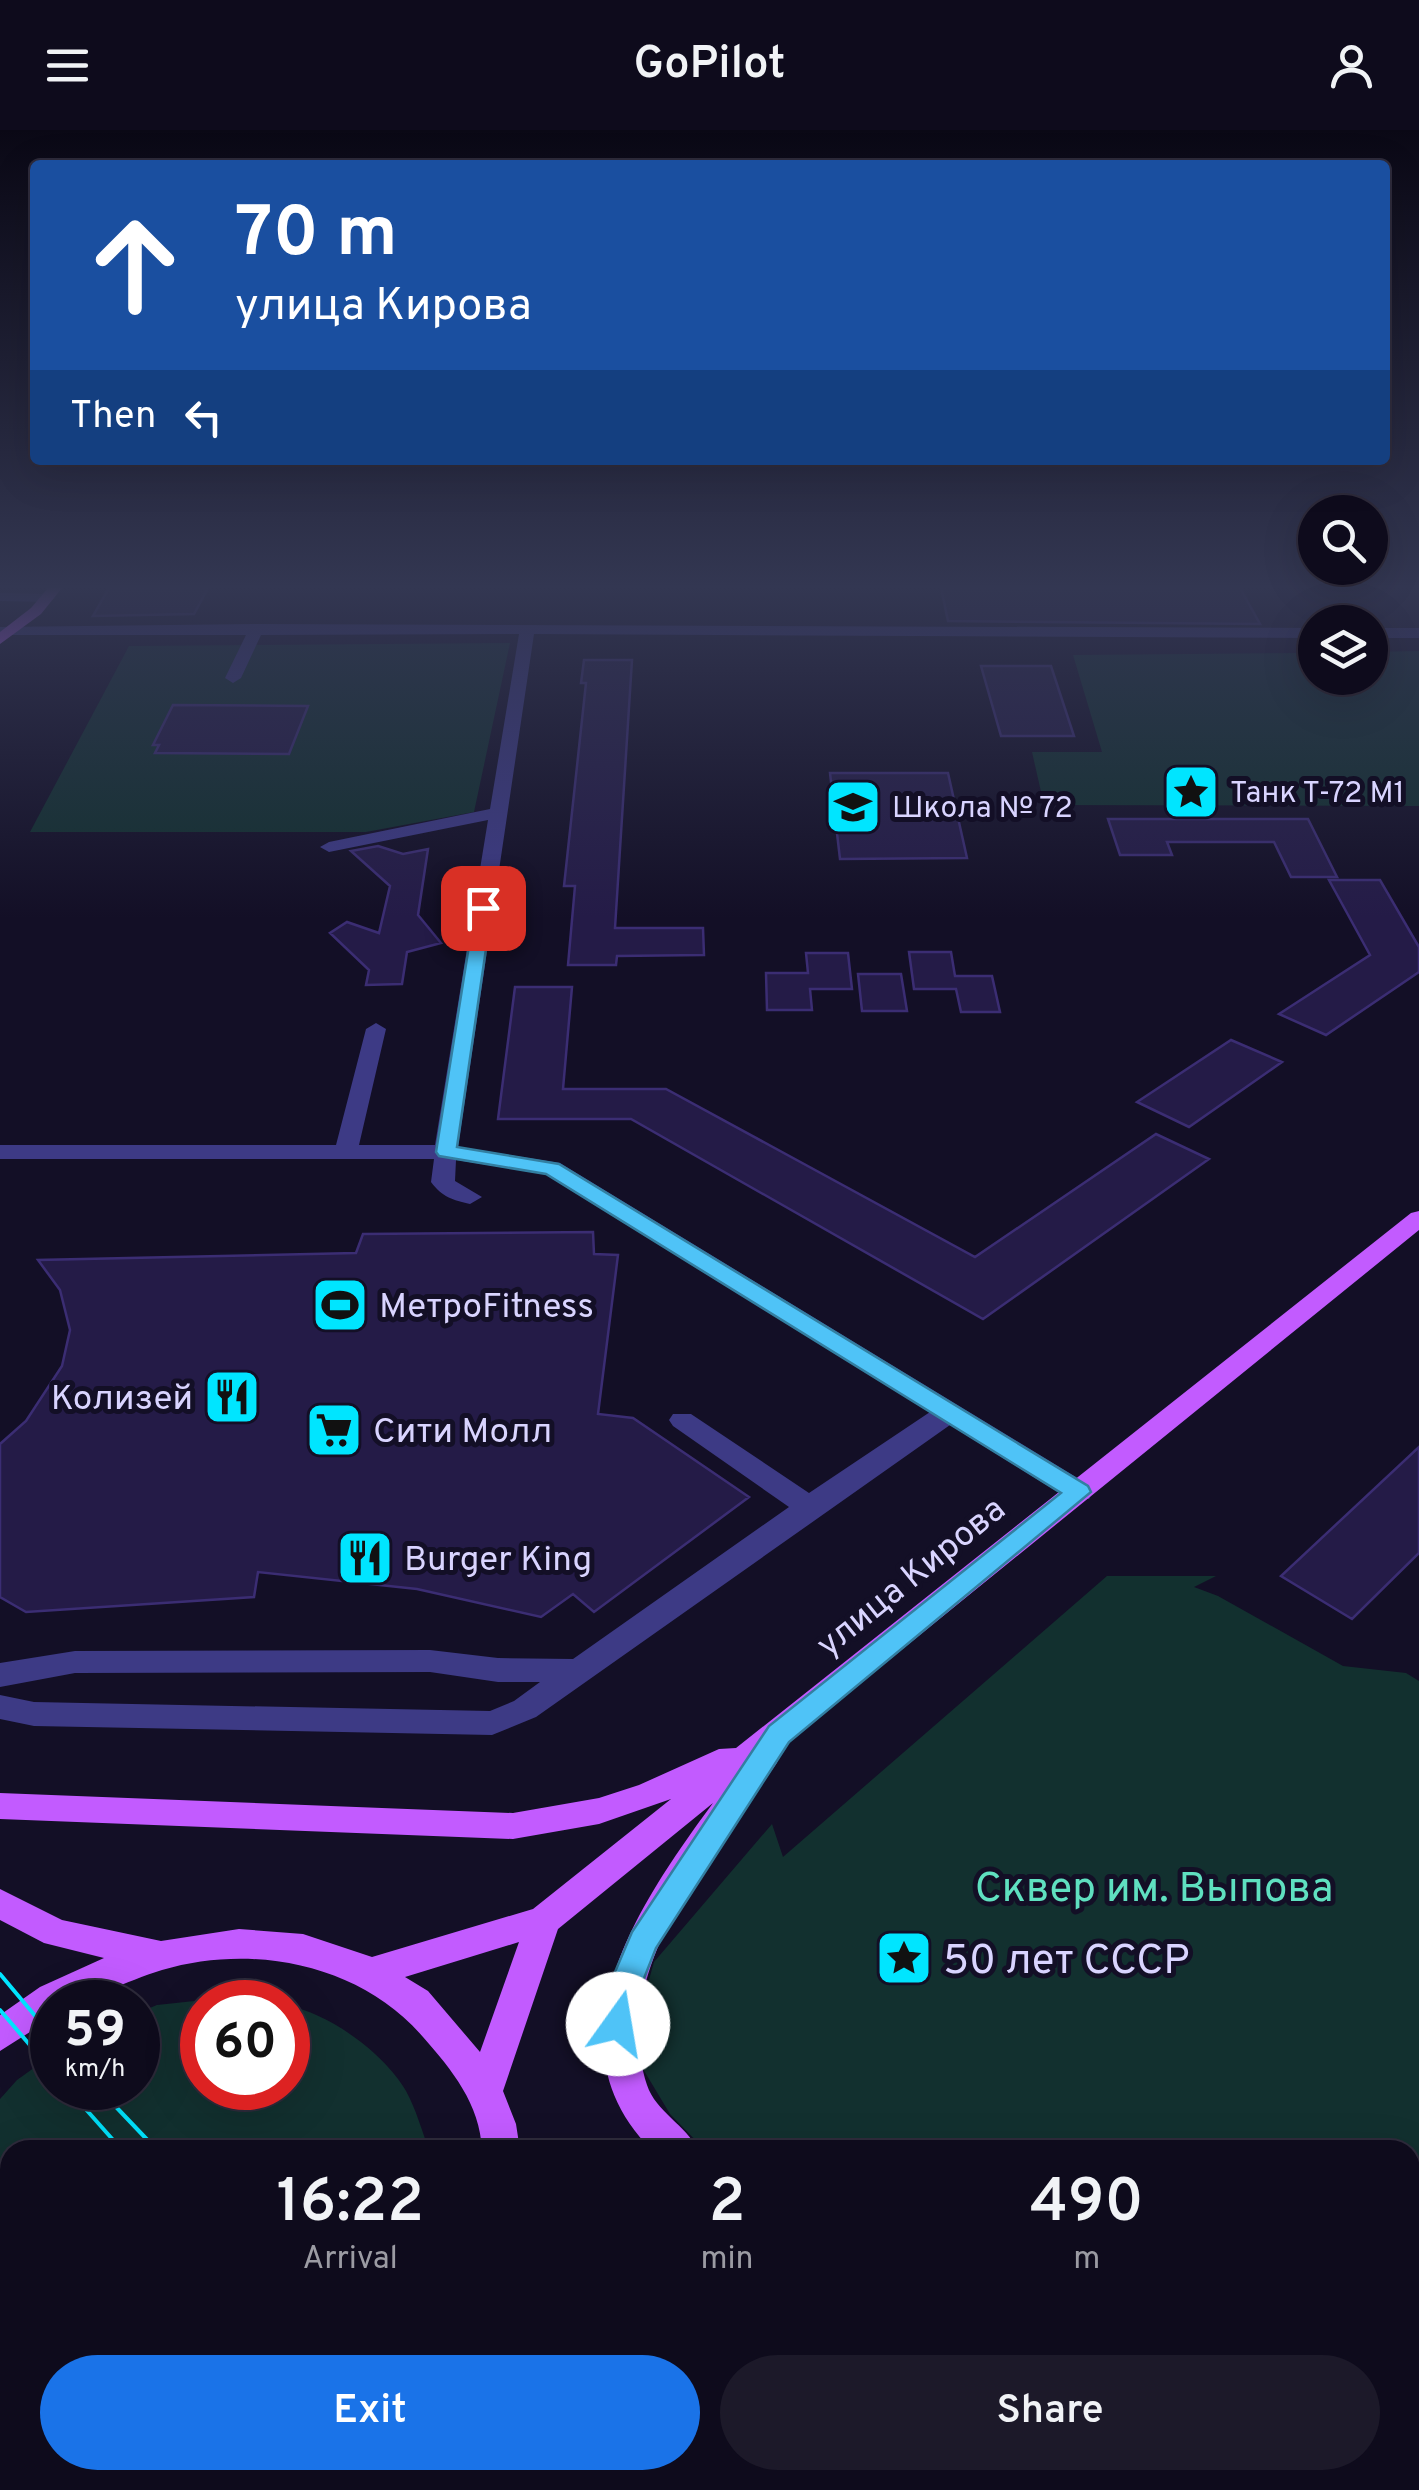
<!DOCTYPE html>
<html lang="en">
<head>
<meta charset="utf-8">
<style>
	:root { --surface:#0e0b1c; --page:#1c1929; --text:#f1f3f6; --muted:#9b9ba3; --line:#2e2b3b; --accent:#1a73e8 }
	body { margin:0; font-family:Overpass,sans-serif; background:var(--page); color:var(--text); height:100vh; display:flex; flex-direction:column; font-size:38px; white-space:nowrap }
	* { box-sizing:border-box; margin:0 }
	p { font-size:32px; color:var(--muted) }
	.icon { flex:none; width:55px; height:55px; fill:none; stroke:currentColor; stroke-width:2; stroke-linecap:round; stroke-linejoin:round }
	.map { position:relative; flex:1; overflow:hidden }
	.side { position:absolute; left:0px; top:2010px; width:1420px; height:350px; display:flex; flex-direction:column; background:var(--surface); border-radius:30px 30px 0 0; box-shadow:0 10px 40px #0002,0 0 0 2px var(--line) }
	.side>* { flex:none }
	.top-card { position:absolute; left:30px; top:30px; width:1360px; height:305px; border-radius:10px; box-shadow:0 10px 40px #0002,0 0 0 2px var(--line); background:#1a4fa0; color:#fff; overflow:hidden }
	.controls { position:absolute; left:1298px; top:365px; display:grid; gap:20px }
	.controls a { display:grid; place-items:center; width:90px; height:90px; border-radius:50%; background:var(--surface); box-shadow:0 10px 40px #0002,0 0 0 2px var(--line); font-size:50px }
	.speed { position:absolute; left:30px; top:1850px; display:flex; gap:20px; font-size:50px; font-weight:700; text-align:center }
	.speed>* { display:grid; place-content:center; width:130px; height:130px; border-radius:50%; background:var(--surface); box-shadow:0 10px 40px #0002,0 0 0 2px var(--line); line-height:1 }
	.speed small { font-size:25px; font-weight:400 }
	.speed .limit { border:15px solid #d22; background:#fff; color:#111 }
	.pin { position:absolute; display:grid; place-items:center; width:85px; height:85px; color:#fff; margin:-42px; border-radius:20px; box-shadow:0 5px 15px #0006 }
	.me { position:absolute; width:110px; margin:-55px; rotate:13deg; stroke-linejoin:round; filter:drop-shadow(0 0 8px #0008) }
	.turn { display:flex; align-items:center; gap:35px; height:210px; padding:0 40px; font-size:45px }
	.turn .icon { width:130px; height:130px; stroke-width:2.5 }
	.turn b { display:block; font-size:70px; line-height:85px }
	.then { display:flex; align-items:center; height:95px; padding:0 40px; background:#0003; gap:20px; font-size:38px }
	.eta { display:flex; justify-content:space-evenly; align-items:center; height:170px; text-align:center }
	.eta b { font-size:60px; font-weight:600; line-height:70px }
	.cta { display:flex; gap:20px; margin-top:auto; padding:20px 40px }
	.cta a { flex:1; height:115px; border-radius:60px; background:var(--accent); color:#fff; font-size:40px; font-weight:600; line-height:115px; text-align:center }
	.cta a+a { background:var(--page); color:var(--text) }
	header { display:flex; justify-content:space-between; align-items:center; height:130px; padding:0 40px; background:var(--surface); font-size:45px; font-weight:600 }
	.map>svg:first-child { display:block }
</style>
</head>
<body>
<header><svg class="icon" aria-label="menu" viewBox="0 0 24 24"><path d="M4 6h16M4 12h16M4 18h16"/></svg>GoPilot<svg class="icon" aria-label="person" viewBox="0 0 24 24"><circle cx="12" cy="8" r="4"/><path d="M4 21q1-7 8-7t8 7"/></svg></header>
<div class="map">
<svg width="1419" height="2360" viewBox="0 0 1419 2360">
	<rect width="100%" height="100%" fill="#130f26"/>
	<path fill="#12302f" d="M510,513l-36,169 -108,20h-336l99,-186z
		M1419,521v155l-375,-1 -12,-53h70l-29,-97 242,-2v25h55v-26z
		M1107,1446h109l-22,11 24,9 125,70 63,7 13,8v509h-9v-40h-705l-35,-36 -27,-45 -5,-50 16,-57 118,-138 11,33z
		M232,1867l33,5h-63v86h86v-82c41,7 97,48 118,85 10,18 16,40 23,59h-419v312l-10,-5v-358l17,-19 35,-25v33h86v-75l19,-8z
		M49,2350h150c-43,10 -108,10 -150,0z"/>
	<path fill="#241b47" stroke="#3b2d73" stroke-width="2.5" d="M109,458h99l-14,26 -101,2z
		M941,458h299l20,36 -312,-3z
		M584,530h48l-17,268h88l1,27 -87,1 -1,9h-48l7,-79h-11l22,-203h-5z
		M981,536h70l23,70h-73z
		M173,575l135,1 -19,48 -134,-1 4,-8h-6z
		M830,643h118l19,85 -127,1z
		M1108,689h200l29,58h-46l-17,-35h-107l5,13h-52z
		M378,716l25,8 25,-5 -10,66 23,28 -34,9 -5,32 -36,1 3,-15 -39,-37 17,-11 32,11 11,-47 -39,-35z
		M1329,750h51l39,67v25l-93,63 -47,-21 91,-59z
		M909,822h42l4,24h37l8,36h-39l-5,-23h-42z
		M806,823h42l4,36h-42l2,21h-45l-1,-37h42z
		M858,844h43l6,37h-45z
		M515,857h57l-9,102h103l309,168 181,-123 53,25 -226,160 -352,-200h-133z
		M1231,910l51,22 -93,65 -52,-25z
		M593,1102l1,22 24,1 -20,159 35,4 116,79 -155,115 -21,-18 -32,23 -124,-28 -159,-17 -4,25 -228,15 -26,-15v-153l26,-23 36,-55 8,-36 -10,-40 -22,-30 318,-7 7,-19z
		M1419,1317v106l-67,66 -71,-43z"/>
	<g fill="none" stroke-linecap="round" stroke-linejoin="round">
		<path fill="#3d3a85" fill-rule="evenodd" d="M0,463l48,1 7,4 -7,4 -48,-1z
			M257,494l1058,4v10l-781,-4 -76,513 102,16 529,322 4,7 -4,7h-20l-119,-74 -414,292 -44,18 -458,-9 -34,-7v-24l34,7 456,9 24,-10 26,-19h-42l-68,-10 -355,1 -75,14v-24l75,-12 355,-1 68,8 75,1 216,-152 -116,-81 -4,-6 4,-6h18l118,79 121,-81 -384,-238 -90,-14 -1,21 27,16 -12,7c-17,-4 -28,-7 -39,-22l3,-23h-434v-14h336l30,-116 10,-6 10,6 -27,116h76l53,-325 -159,32 -9,-5 9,-5 161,-33 29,-175 -258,1 -20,43 -8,5 -8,-5 21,-43h-246v-8z
			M1370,498h49v10h-49z
			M421,2350h50l4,10h-50z
			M518,2350h89l4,10h-97z"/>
		<path fill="#c25bff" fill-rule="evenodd" d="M48,458h14l-21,26 -41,30v-12l31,-24z
			M1419,1081v19l-641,520 3,5 -5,9c-62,89 -167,204 -129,321 9,27 39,40 51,65h-46c-109,-108 -11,-249 61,-347l-155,126 -55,162 13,33 4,26h-38c-2,-46 -30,-80 -59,-113 -63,-73 -170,-94 -261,-67 -37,11 -71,32 -110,32v16l-52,33v-36l40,-28 64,-29 -60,-15 -44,-23v-31l62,31 99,21 78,-12 64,5 69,23 161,-48 138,-110 -72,25 -86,15 -513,-20v-26l513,20 86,-15 40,-13 80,-36 17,-1 675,-535zM519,1812l-39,110 -52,-61 -23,-14z
			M1410,2071h9v38h-9z
			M1410,2151h9v40h-9z
			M326,2350h50l-4,10h-50z"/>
		<path stroke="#00e5ff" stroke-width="4" d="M0,1844l52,62
			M0,1880l52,61
			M67,1958l55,62
			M98,1958l59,62
			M1410,2118h9
			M1410,2140h9"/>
	</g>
	<linearGradient id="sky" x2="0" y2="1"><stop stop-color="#0a0815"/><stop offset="0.58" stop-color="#333752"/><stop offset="1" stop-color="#333752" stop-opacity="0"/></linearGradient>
	<rect width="1419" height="788" fill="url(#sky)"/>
	<path fill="#4fc3f7" stroke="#337fa1" stroke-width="2.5" d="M483,772l9,6 -35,239 102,17 529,322 3,6 -302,250 -133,206 -15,38 -12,49 -11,4 -11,-4 -5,-11 7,-38 23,-54 137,-206 292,-233 -515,-319 -107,-18 -3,-4 39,-244z"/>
	<defs>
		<g id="sight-square" transform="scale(2.875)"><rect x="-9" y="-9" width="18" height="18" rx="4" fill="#00e5ff" stroke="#130f26"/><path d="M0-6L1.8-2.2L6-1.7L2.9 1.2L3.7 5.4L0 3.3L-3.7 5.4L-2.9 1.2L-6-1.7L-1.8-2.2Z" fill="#111"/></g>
		<g id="school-square" transform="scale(2.875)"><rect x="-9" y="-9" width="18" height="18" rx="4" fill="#00e5ff" stroke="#130f26"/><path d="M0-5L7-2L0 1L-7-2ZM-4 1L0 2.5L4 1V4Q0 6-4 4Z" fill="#111"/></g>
		<g id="stadium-square" transform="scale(2.875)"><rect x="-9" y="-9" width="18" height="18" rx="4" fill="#00e5ff" stroke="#130f26"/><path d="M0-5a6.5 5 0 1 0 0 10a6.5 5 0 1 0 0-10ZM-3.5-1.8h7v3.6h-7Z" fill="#111"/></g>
		<g id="restaurant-square" transform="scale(2.875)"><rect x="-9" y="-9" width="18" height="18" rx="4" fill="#00e5ff" stroke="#130f26"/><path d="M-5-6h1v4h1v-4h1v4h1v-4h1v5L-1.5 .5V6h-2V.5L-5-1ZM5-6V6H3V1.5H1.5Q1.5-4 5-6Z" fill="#111"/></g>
		<g id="supermarket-square" transform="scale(2.875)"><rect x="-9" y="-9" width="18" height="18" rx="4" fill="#00e5ff" stroke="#130f26"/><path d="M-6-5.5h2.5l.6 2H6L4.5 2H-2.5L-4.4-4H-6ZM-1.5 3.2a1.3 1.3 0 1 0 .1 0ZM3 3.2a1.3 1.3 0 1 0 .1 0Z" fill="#111"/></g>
	</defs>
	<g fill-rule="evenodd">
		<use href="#sight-square" x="1191" y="662"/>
		<use href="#school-square" x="853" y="677"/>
		<use href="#stadium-square" x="340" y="1175"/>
		<use href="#restaurant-square" x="232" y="1267"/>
		<use href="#supermarket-square" x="334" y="1300"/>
		<use href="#restaurant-square" x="365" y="1428"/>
		<use href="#sight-square" x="904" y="1828"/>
	</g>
	<g text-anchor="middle" stroke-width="10" stroke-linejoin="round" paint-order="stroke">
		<g font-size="30" fill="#d9d4ff" stroke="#130f26" text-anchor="start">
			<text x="1230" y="672">Танк Т-72 М1</text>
			<text x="892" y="687">Школа № 72</text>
		</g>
		<g font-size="35" fill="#d9d4ff" stroke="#130f26" text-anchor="start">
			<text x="379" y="1187">МетроFitness</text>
			<text x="193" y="1279" text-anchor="end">Колизей</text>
			<text x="373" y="1312">Сити Молл</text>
			<text x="404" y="1440">Burger King</text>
		</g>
		<g font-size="35" fill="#d9d4ff" stroke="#130f26">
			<text transform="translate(910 1446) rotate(-39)" y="12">улица Кирова</text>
		</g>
		<g font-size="42" fill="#5fe0c0" stroke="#130f26">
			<text x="1154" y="1771">Сквер им. Выпова</text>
		</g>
		<g font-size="42" fill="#d9d4ff" stroke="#130f26" text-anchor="start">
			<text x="943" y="1843">50 лет СССР</text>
		</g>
	</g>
</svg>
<div class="controls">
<a><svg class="icon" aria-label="search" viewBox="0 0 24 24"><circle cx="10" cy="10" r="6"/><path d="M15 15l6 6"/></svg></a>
<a><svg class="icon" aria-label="layers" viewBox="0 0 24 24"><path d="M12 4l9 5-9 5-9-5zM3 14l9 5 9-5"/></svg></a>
</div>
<div class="speed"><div>59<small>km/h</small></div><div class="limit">60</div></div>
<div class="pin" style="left:483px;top:778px;background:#d93025"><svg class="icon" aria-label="arrive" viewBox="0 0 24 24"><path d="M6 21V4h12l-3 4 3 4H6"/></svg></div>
<svg class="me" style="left:618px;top:1894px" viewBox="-20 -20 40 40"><circle r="19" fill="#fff"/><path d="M0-13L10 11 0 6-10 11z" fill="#4fc3f7"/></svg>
<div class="top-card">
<div class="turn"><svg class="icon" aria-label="ahead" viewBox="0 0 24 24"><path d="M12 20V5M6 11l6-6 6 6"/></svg><div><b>70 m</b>улица Кирова</div></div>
<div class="then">Then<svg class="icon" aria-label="left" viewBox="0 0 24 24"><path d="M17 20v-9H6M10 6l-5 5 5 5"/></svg></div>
</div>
<section class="side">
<div class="eta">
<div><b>16:22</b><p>Arrival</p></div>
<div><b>2</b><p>min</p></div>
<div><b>490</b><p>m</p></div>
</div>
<div class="cta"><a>Exit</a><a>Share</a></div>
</section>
</div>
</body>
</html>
